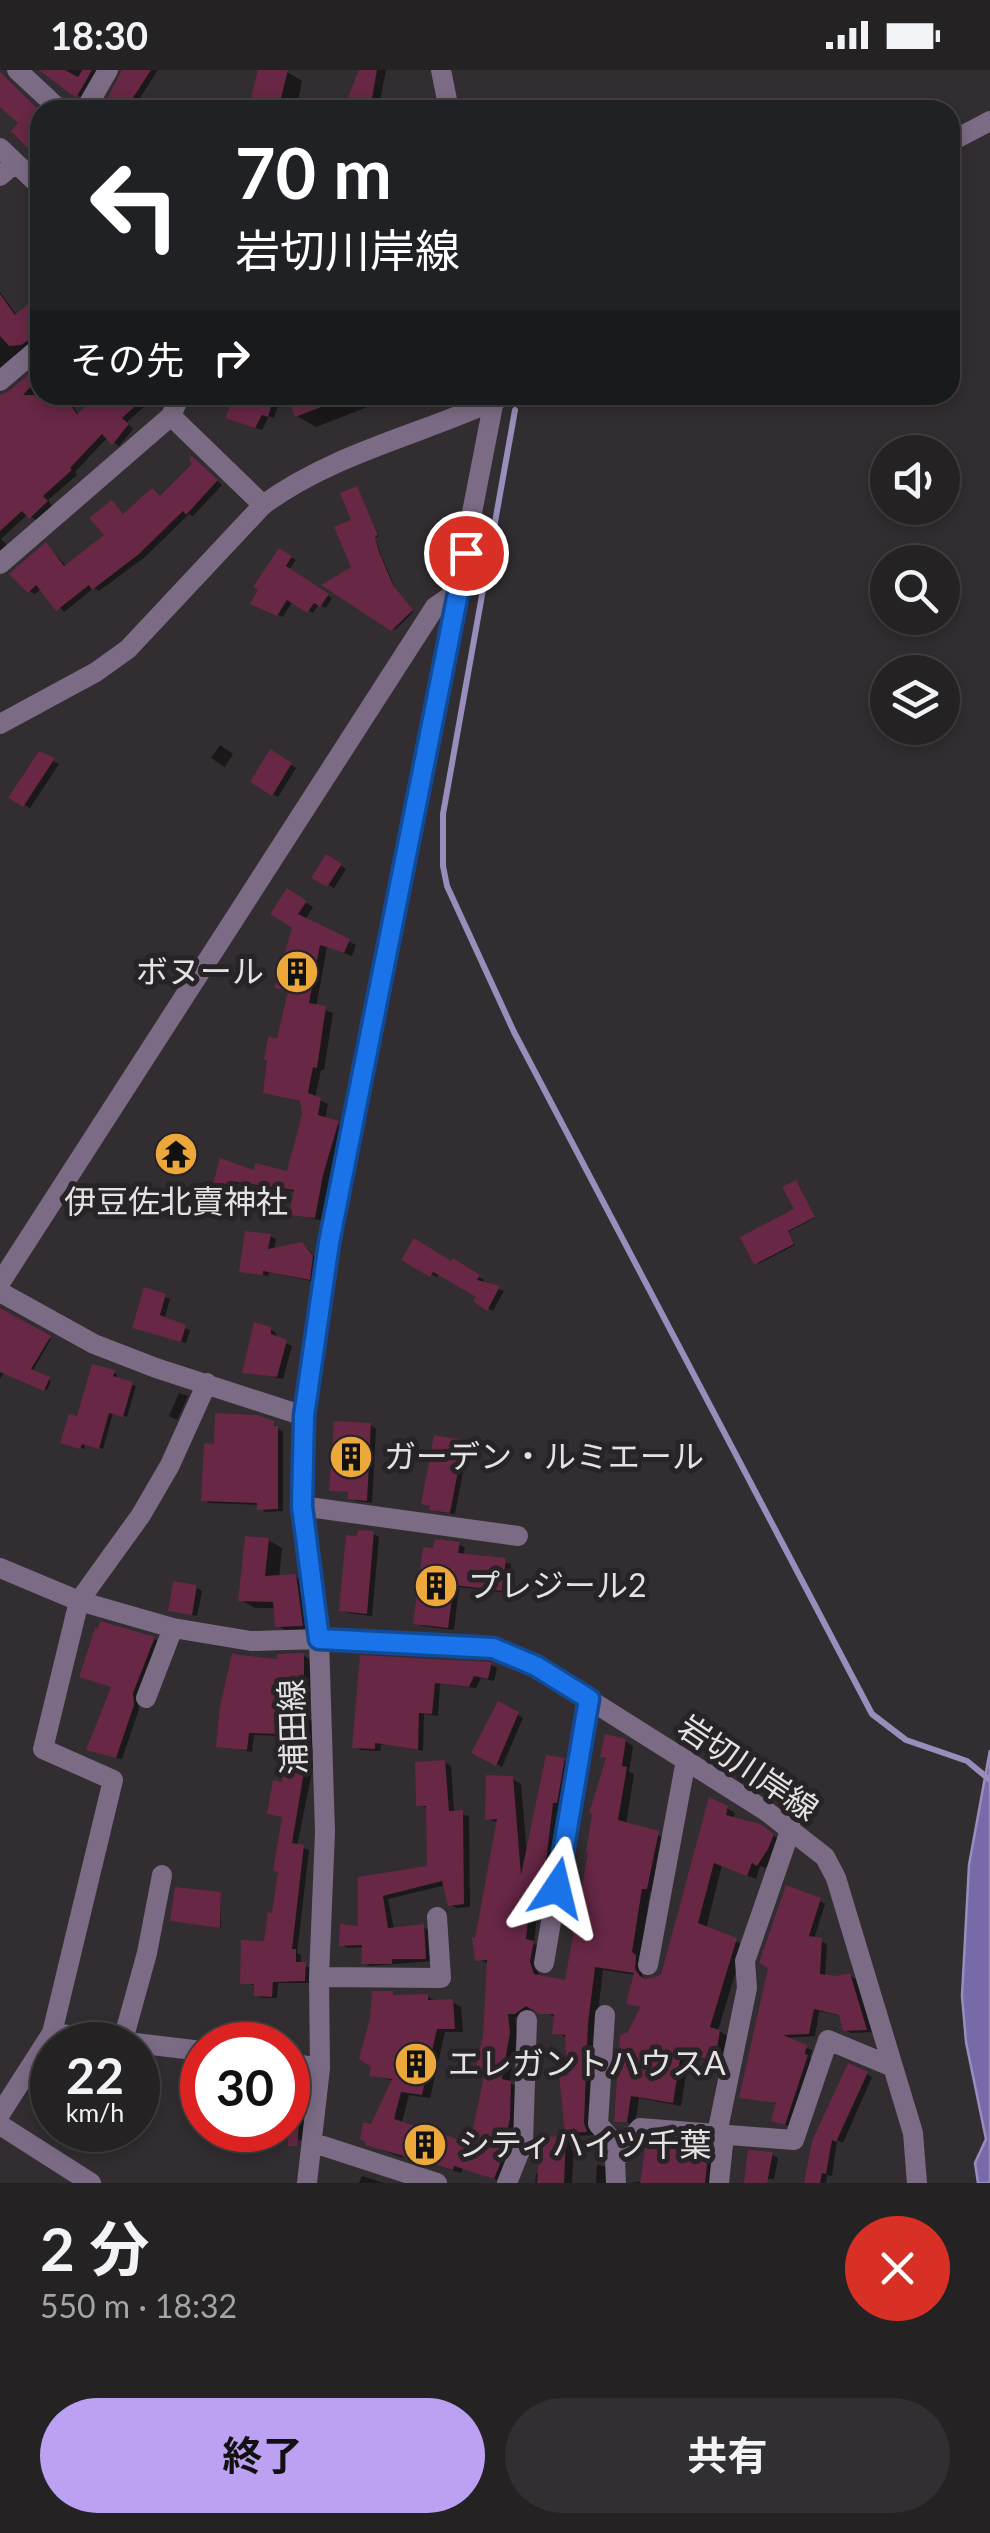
<!DOCTYPE html>
<html lang="ja">
<head>
<meta charset="utf-8">
<style>
	:root { --surface:#252224; --page:#312f31; --text:#f1f3f6; --muted:#a3a4a6; --line:#423f41; --accent:#bca0f2 }
	body { margin:0; font-family:Lato,"Noto Sans JP",sans-serif; background:var(--page); color:var(--text); height:100vh; display:flex; flex-direction:column; font-size:38px; white-space:nowrap }
	* { box-sizing:border-box; margin:0 }
	p { font-size:32px; color:var(--muted) }
	.icon { flex:none; width:55px; height:55px; fill:none; stroke:currentColor; stroke-width:2; stroke-linecap:round; stroke-linejoin:round }
	.map { position:relative; height:2113px; overflow:hidden }
	.sheet { display:flex; flex-direction:column; background:var(--surface); flex:1 }
	.sheet>* { flex:none }
	.guide { position:absolute; left:30px; top:30px; width:930px; height:305px; border-radius:30px; box-shadow:0 5px 15px #0003,0 0 0 2px var(--line); background:#202124; color:#fff; overflow:hidden }
	.fabs { position:absolute; left:870px; top:365px; display:grid; gap:20px }
	.fabs a { display:grid; place-items:center; width:90px; height:90px; border-radius:50%; background:var(--surface); box-shadow:0 5px 15px #0003,0 0 0 2px var(--line); font-size:50px }
	.speed { position:absolute; left:30px; top:1952px; display:flex; gap:20px; font-size:50px; font-weight:700; text-align:center }
	.speed>* { display:grid; place-content:center; width:130px; height:130px; border-radius:50%; background:var(--surface); box-shadow:0 5px 15px #0003,0 0 0 2px var(--line); line-height:1 }
	.speed small { font-size:25px; font-weight:400 }
	.speed .limit { border:15px solid #d22; background:#fff; color:#111 }
	.pin { position:absolute; display:grid; place-items:center; width:85px; height:85px; color:#fff; margin:-42px; border:5px solid #fff; border-radius:50%; box-shadow:0 2px 10px #0007 }
	.me { position:absolute; width:110px; margin:-55px; rotate:10deg; stroke-linejoin:round; filter:drop-shadow(0 0 8px #0008) }
	.turn { display:flex; align-items:center; gap:35px; height:210px; padding:0 40px; font-size:45px }
	.turn .icon { width:130px; height:130px; stroke-width:2.5 }
	.turn b { display:block; font-size:70px; line-height:85px }
	.then { display:flex; align-items:center; height:95px; padding:0 40px; background:#0003; gap:20px; font-size:38px }
	.round { display:grid; place-items:center; flex:none; width:105px; height:105px; border-radius:52px; background:var(--page) }
	.overview { display:flex; align-items:center; justify-content:space-between; height:170px; padding:0 40px }
	h1 { font-size:60px; font-weight:700; line-height:75px }
	.action { display:flex; gap:20px; margin-top:auto; padding:20px 40px }
	.action a { flex:1; height:115px; border-radius:60px; background:var(--accent); color:#111; font-size:40px; font-weight:700; line-height:115px; text-align:center }
	.action a+a { background:var(--page); color:var(--text) }
	.status { display:flex; justify-content:space-between; align-items:center; height:70px; padding:0 50px; background:var(--surface); direction:ltr }
	.status svg { height:28px; fill:currentColor }
	.map>svg:first-child { display:block }
</style>
</head>
<body>
<div class="status"><b>18:30</b><svg viewBox="0 0 49 12"><path d="M0 12V9h3v3zM5 12V6h3v6zM10 12V3h3v9zM15 12V0h3v12zM26 1h20v11H26zM47 4h2v5h-2z"/></svg></div>
<div class="map">
<svg width="990" height="2113" viewBox="0 0 990 2113">
	<rect width="100%" height="100%" fill="#312d30"/>
	<path fill="#7869a9" stroke="#998dbb" stroke-width="2.5" d="M990,1680v433h-12l-3,-20 11,-24 -20,-97 -4,-46 7,-131z"/>
	<path fill="#0007" d="M50,0h51l-18,29 -35,-26z
		M123,0h35l-26,40h-29z
		M260,0l27,2 15,9 -6,29h-46z
		M362,0h24l-8,40h-31z
		M0,222l17,24 23,-19v41l-40,33z
		M38,309l2,16h25l15,21 25,-21 50,2 -28,25 6,7 -14,17 -11,-9 -33,35 2,3 -29,25 4,6 -15,15 -9,-7 -27,25 6,6 -7,8v-156z
		M237,325h44l-7,23 -5,-2 -7,14 -28,-10z
		M289,325h93l-12,11 -54,21 -19,-11z
		M198,392l24,23 -29,31 -4,-2 -44,43 -46,34 -5,-3 -30,24 -22,-24 -7,6 -6,-3 18,-46 20,22 40,-31 5,-33 13,13 36,-18z
		M357,419l22,47 -4,2 5,14 15,36 18,24 -18,18 -69,-45 28,-17z
		M280,481l16,9 -7,10 43,28 -6,10 -7,-4 -6,9 -20,-13 -10,17 -29,-14z
		M220,675l13,9 -8,13 -14,-9z
		M271,682l25,16 -18,29 -25,-15z
		M40,685l19,9 -29,44 -19,-11z
		M327,787l19,12 -12,19 -20,-11z
		M287,821l26,16 -8,13 51,25 -4,11 -25,-9 -11,60 17,6 -9,57h-3l-6,28 13,6 -3,15 20,8 -15,53 -7,41 -31,-8 5,-21 -59,-9 -7,34 -22,-8 13,-47 34,11 33,1 16,-60 -2,-12 -37,-10 24,-100 -12,-5 16,-60z
		M798,1114l17,34 -27,14 7,13 -37,19 39,-54z
		M270,1166l6,3 -2,11 28,-5 6,4 10,12 -3,21 -46,-10 -1,4 -26,-6z
		M404,1189l48,6 2,-4 30,19 -3,4 23,7 -11,20 -17,-10 3,-5 -39,-24 -3,5z
		M146,1220l24,9 -6,21 26,10 -4,13 -46,-13z
		M2,1242l49,27 -19,33 19,9 -4,9 -43,-18 -4,7z
		M270,1259l6,4v6l16,7 -9,33 -38,-8z
		M114,1303l3,2 -1,5 20,6 -9,31 -14,-4 -10,36 -18,-5 -1,5 -17,-5 11,-25z
		M179,1323l9,3 -11,24 -8,-4z
		M272,1353l11,9v79l-18,1 -5,-7 -51,-2 -5,-4 13,-53z
		M371,1355l5,4 -4,74 -16,-2 -6,-4v-4l-18,-4z
		M463,1372l5,4 -13,68 -17,-2 -14,-9z
		M373,1464l6,3 -7,79 -24,-3 -6,-3z
		M268,1470l14,8 -3,30 17,-1 14,8 6,47 -25,1 -14,-8 -1,-17h-21l-14,-8z
		M459,1474l6,4 -2,8 48,8 -3,29 -49,-6 -5,43 -32,-4 -6,-4z
		M196,1517l6,4 -5,25 -26,-6z
		M154,1569l5,3 -21,55 1,12 -17,50 -28,-7z
		M304,1586l5,3 2,10 -2,50 4,2 1,41 -17,84 12,4 -12,103 4,2v10l10,3 -1,15h-32l-1,15h-15l-6,-3 1,-9 -15,-4 24,-38 8,-28 11,-99 -16,-4 15,-29 3,-36 -5,-3v-9l-28,-1 -2,17 -34,-7 62,-83z
		M362,1588l129,7 6,3 -3,13 -13,-3 -5,10 -36,-4 -2,32 -14,-2 -1,37 -42,-7 -1,7 -19,-1 -6,-3z
		M499,1634l24,14 -21,49 -27,-15z
		M625,1671l8,5 -4,26 5,2 -8,51 40,13 -11,54h-5l-10,67 3,3 -1,13 4,6 17,-3 64,-170 8,5 -2,6 36,13 12,9 -15,27 -6,-2 -4,13 -34,-14 -16,64 38,16 -26,85 10,7 -5,27 -34,-8 -8,50 -42,-8 -4,27 -19,-6 14,-85 12,-26 -13,-6 7,-27 -33,-5 -7,59 -2,106 -18,1 -9,-5v-93l-12,-6 1,-15 -20,-8 -12,8h-9l2,21 -7,45 9,5 -1,37 -15,57 -40,-14 -2,5 -57,-18 -1,3 -35,-14 25,-63 -21,-7 21,-80 5,3 29,-1 10,6h15l9,5 2,25h-18l-15,66 -21,-3 -7,27 70,24 15,-72 -9,-6 7,-32 4,-72 -11,-5 21,-136 -11,-4 24,-40 9,5 6,71 37,-95 8,5 -7,41 -4,-1 -12,94 -10,-3 -5,48 7,4 -3,25 3,6 26,4z
		M444,1692l7,4 3,47 15,3 1,91 -14,1 -6,-4 -4,-19 -58,14 6,31 29,-3 7,4 2,30 -62,5 -6,-4 1,-15 -17,1 -7,-4 20,-15v-49l68,-12 -1,-60 -10,-3z
		M221,1824v34l-46,-7z
		M820,1831l5,3 -11,35 13,5 -2,33 25,-1 6,3 16,53 -21,1 -6,-3 -3,-14 -23,-5 -4,25 -32,2 29,12 -2,8 3,2 -23,66 -11,-3 -1,-19 -37,-8z
		M867,2004l5,3 -29,66 -6,-3 -5,36 -5,-1 -1,8h-22l10,-41z
		M288,2009l20,6 -5,56 -27,-7 1,-4h11z
		M565,2068l9,5 -2,40h-37l1,-9h4z
		M708,2080l8,4 -2,29h-83l12,-2z
		M772,2085l6,3 -4,21h-8v4h-20z
		M597,2094l12,4 2,15h-15z
		M362,2106l22,7h-25z"/>
	<g fill="none" stroke-linecap="round" stroke-linejoin="round">
		<path stroke="#998dbb" stroke-width="6" d="M515,340l-72,404v52l4,20 67,146 358,682 34,26 61,21 23,19"/>
	</g>
	<path fill="#672745" d="M39,0h26l13,7 4,-7h10l-16,28z
		M122,0h29l-26,40h-24z
		M258,0h30l-10,40h-30z
		M359,0h18l-7,40h-27z
		M0,2l40,39v50l-29,-30 7,-8 -18,-16z
		M0,224l15,21 25,-21v39l-19,12 -12,1 -9,-10z
		M40,295v12l-17,18h40l14,19 24,-19h47l-26,23 7,6 -17,21 -10,-11 -32,34 2,2 -29,26 5,5 -19,18 -7,-8 -22,20v-136l9,-4z
		M235,325h39l-6,22 -6,-2 -7,13 -30,-10z
		M286,325h64v1l-55,21z
		M192,386l26,24 -32,35 -3,-4 -44,43 -47,36 -3,-5 -33,26 -20,-26 -8,8 -19,-19 37,-32 18,24 40,-31 -15,-17 23,-18 11,14 29,-26 8,8 32,-32 -3,-6z
		M357,416l21,49 -3,2 3,12 15,36 20,25 -22,21 -70,-46 30,-18 -17,-40 17,-7 -11,-27z
		M279,478l13,8 -6,10 43,28 -9,13 -6,-4 -7,10 -20,-13 -10,16 -27,-12 8,-14 -5,-3z
		M270,679l22,14 -20,33 -22,-14z
		M39,681l16,7 -32,49 -15,-9z
		M326,784l16,10 -15,23 -16,-9z
		M287,818l20,13 -9,13 52,25 -6,14 -24,-8 -11,58 17,3 -9,62 -4,-1 -5,26 13,5 -3,17 21,6 -1,3 -15,51 -8,43 -26,-3 5,-25 -64,-9 -7,33 -17,-4 14,-52 34,12 1,-7 32,8 15,-57 -2,-13 -37,-8 4,-33h-3l4,-23 9,1 11,-47 -13,-3 17,-60 -22,-14z
		M796,1110l19,37 -27,14 6,13 -40,21 -14,-28 54,-28 -12,-22z
		M245,1161l26,3 -3,15 34,-7 11,14 -3,24 -47,-9v4l-24,-3z
		M414,1168l37,23 2,-3 27,17 -3,5 23,6 -13,25 -14,-10 3,-4 -43,-25 -3,5 -29,-17z
		M144,1217l22,7 -6,21 26,10 -5,17 -49,-14z
		M0,1238l51,28 -20,33 19,8 -6,14 -44,-19z
		M254,1252l17,5v7l16,6 -10,37 -35,-4z
		M92,1294l23,6 -2,6 20,6 -10,35 -14,-4 -10,36 -17,-5 -2,5 -20,-6 9,-29 8,2z
		M215,1343l42,2 17,6v5h4v83l-21,1v-7l-56,-2 3,-58 10,1z
		M334,1351l37,2 -4,78 -19,-2v-7l-19,-1z
		M434,1365l30,5 -14,73 -21,-3 1,-4 -9,-2z
		M358,1460l16,1 -7,83 -28,-3 7,-76 11,1z
		M245,1466l24,2 -4,38 31,-2 7,52 -28,1 -2,-25 -35,-1z
		M435,1469l25,3 -2,11 48,5 -4,33 -48,-6 -6,43 -35,-4 10,-77 10,1z
		M173,1511l24,4 -5,30 -24,-4z
		M100,1551l55,16 -22,56 1,12 -18,53 -30,-8 25,-63 -32,-10 16,-49 3,1z
		M304,1583v62h4l1,46 -3,-1 -14,83 12,2 -12,104h4v13h10l-1,19 -32,1 -1,15 -18,-1v-12h-14l1,-44 23,1 4,-29 4,1 6,-41 -5,-1 9,-54 -15,-3 6,-34 9,2 2,-36h-5l1,-12 -31,-1 -2,17 -31,-3 4,-41 12,-52 45,5v-5z
		M360,1585l130,7h2l-4,17 -14,-3 -5,11 -34,-4 -3,31 -13,-1 -1,37 -43,-7v6l-23,-1z
		M498,1631l21,11 -23,54 -25,-13z
		M605,1664l21,5 -4,27 5,1 -9,53 41,11 -12,58h-5l-10,63 4,3 -1,14 5,7 6,3 15,-4 48,-178 19,9 -2,9 34,9 14,10 -6,15 -11,17 -5,-3 -5,13 -33,-13 -16,60 39,15 -27,89 10,3 -5,31 -34,-7 -8,49 -42,-7 -4,26h-13l6,-87 8,-3 12,-25 -14,-3 8,-31 -39,-6 -7,57 -4,99 3,9 -22,1 -6,-58 8,1 -2,-41 -13,-1 2,-20h-15l-13,-8 -11,8h-7l2,18 -8,47 9,2 -1,38 -6,26 3,1 -13,33 -40,-13 -1,4 -88,-25 1,-3 -6,-3 3,-17 8,2 21,-45 -23,-3 2,-9 -12,-8 11,-41 2,-27h21v4l35,-1v6l25,-1 2,30h-18l-15,66 -21,-3 -7,27 76,24 15,-72 -10,-1 8,-34 4,-76 -12,1 -3,-24 3,1 22,-119 -12,1 1,-45 27,1 8,99 25,-120 19,3 -8,45h-4l-11,93 -11,-2 -5,45 8,2 -4,21 4,12 31,6 23,-127h-2l6,-40h-3l17,-55 -6,-1z
		M445,1690l4,51 14,-1 1,94 -16,2 -6,-25 -59,15 5,32 36,-4 2,35h-34v5h-31l1,-19 -23,1 1,-22 18,2v-49l69,-11 -1,-60h-10l-1,-44z
		M786,1815l35,13 -12,38 13,2 -2,36 17,2 13,-3 17,57 -24,1 -4,-16 -25,-6 -5,25 -26,1 24,10 -2,9 3,1 -23,70 -14,-4 5,-18 -37,-5 29,-130 -9,-5z
		M175,1817l46,5 -1,36 -50,-7z
		M848,1993l20,9 -32,70 -4,-2 -6,34 -4,-1 -2,10h-16l8,-42z
		M288,2007l15,2 -6,67h-9z
		M566,2066l-2,47h-27l4,-46z
		M646,2072l63,5 -4,36h-65z
		M748,2080l25,2 -6,31h-23z"/>
	<g fill="none" stroke-linecap="round" stroke-linejoin="round">
		<path stroke="#7c6b85" stroke-width="20" d="M17,0l43,40
			M85,40l23,-40
			M0,78l40,38
			M0,106l15,-13
			M0,311l40,-34
			M171,346l92,89
			M0,494l171,-148 9,-21
			M0,1213l435,-676 23,-16
			M0,1222l94,52 62,24 148,48
			M301,1436l217,30
			M0,1498l79,33 94,27 78,13 68,-2 174,9 43,18 230,145 59,46 11,21 77,255 4,50
			M146,1628l27,-70
			M544,1893l45,-264
			M648,1895l38,-205
			M319,1907l122,1 -4,-61
			M605,1945l-7,109 24,28
			M52,1963l150,18
			M123,1970l24,-87 15,-78
			M288,1993l32,5
			M0,2044l52,-81 61,-253 -70,-31 36,-148 62,-86 29,-50 37,-82
			M0,2055l91,58
			M717,2064l30,-146 -2,-27 46,-133
			M314,2073l123,40
			M307,2113l13,-115 -1,-91 6,-145 -6,-193
			M507,2113l16,-40 4,-123
			M616,2113l-1,-23 25,-32 154,12 34,-100 65,27
			M719,2113l5,-48"/>
		<path stroke="#7c6b85" stroke-width="20" d="M441,0l8,40
			M950,72l40,-21
			M0,654l96,-52 32,-23 135,-144c70,-52 160,-71 237,-107
			M319,1569l-18,-133 3,-90 25,-173 166,-848"/>
	</g>
	<g fill="none" stroke-linecap="round" stroke-linejoin="round">
		<g stroke="#114b97" stroke-width="25">
			<path id="route" d="M466,483l-137,690 -25,173 -2,90 17,133 174,9 43,18 53,33 -32,189"/>
		</g>
		<use href="#route" stroke="#1a73e8" stroke-width="18"/>
	</g>
	<defs>
		<g id="building-disc" transform="scale(2.25)"><circle r="9.5" fill="#eda83c" stroke="#272326"/><path d="M-4-6H4V6H1V3H-1V6H-4ZM-2.5-4.3h1.7v1.8h-1.7ZM.8-4.3h1.7v1.8H.8ZM-2.5-1h1.7V.8h-1.7ZM.8-1h1.7V.8H.8Z" fill="#111"/></g>
		<g id="temple-disc" transform="scale(2.25)"><circle r="9.5" fill="#eda83c" stroke="#272326"/><path d="M0-6L5-2H3V0L6.5 2.5H4V6H1.5V3h-3V6H-4V2.5H-6.5L-3 0V-2H-5Z" fill="#111"/></g>
	</defs>
	<g fill-rule="evenodd">
		<use href="#building-disc" x="297" y="902"/>
		<use href="#temple-disc" x="176" y="1084"/>
		<use href="#building-disc" x="351" y="1387"/>
		<use href="#building-disc" x="436" y="1516"/>
		<use href="#building-disc" x="416" y="1994"/>
		<use href="#building-disc" x="425" y="2075"/>
	</g>
	<g text-anchor="middle" stroke-width="10" stroke-linejoin="round" paint-order="stroke">
		<g font-size="32" fill="#e5e2e4" stroke="#272326" text-anchor="start">
			<text x="264" y="913" text-anchor="end">ボヌール</text>
			<text x="176" y="1143" text-anchor="middle">伊豆佐北賣神社</text>
			<text x="384" y="1398">ガーデン・ルミエール</text>
			<text x="468" y="1527">プレジール2</text>
			<text x="448" y="2005">エレガントハウスA</text>
			<text x="458" y="2086">シティハイツ千葉</text>
		</g>
		<g font-size="32" fill="#e5e2e4" stroke="#272326">
			<text transform="translate(293 1657) rotate(-92)" y="11">浦田線</text>
			<text transform="translate(748 1698) rotate(34)" y="11">岩切川岸線</text>
		</g>
	</g>
</svg>
<div class="fabs">
<a><svg class="icon" aria-label="sound" viewBox="0 0 24 24"><path d="M4 9h4l5-4v14l-5-4H4zM17 9q2 3 0 6"/></svg></a>
<a><svg class="icon" aria-label="search" viewBox="0 0 24 24"><circle cx="10" cy="10" r="6"/><path d="M15 15l6 6"/></svg></a>
<a><svg class="icon" aria-label="layers" viewBox="0 0 24 24"><path d="M12 4l9 5-9 5-9-5zM3 14l9 5 9-5"/></svg></a>
</div>
<div class="speed"><div>22<small>km/h</small></div><div class="limit">30</div></div>
<div class="pin" style="left:466px;top:483px;background:#d93025"><svg class="icon" aria-label="arrive" viewBox="0 0 24 24"><path d="M6 21V4h12l-3 4 3 4H6"/></svg></div>
<svg class="me" style="left:557px;top:1818px" viewBox="-20 -20 40 40"><path d="M0-17L14 15 0 8-14 15z" fill="#1a73e8" stroke="#fff" stroke-width="4"/></svg>
<div class="guide">
<div class="turn"><svg class="icon" aria-label="left" viewBox="0 0 24 24"><path d="M17 20v-9H6M10 6l-5 5 5 5"/></svg><div><b>70 m</b>岩切川岸線</div></div>
<div class="then">その先<svg class="icon" aria-label="right" viewBox="0 0 24 24"><path d="M7 20v-9h11M14 6l5 5-5 5"/></svg></div>
</div>
</div>
<section class="sheet">
<div class="overview"><div><h1>2 分</h1><p>550 m · 18:32</p></div><a class="round" style="background:#d93025;color:#fff"><svg class="icon" aria-label="close" viewBox="0 0 24 24"><path d="M6 6l12 12M18 6L6 18"/></svg></a></div>
<div class="action"><a>終了</a><a>共有</a></div>
</section>
</body>
</html>
